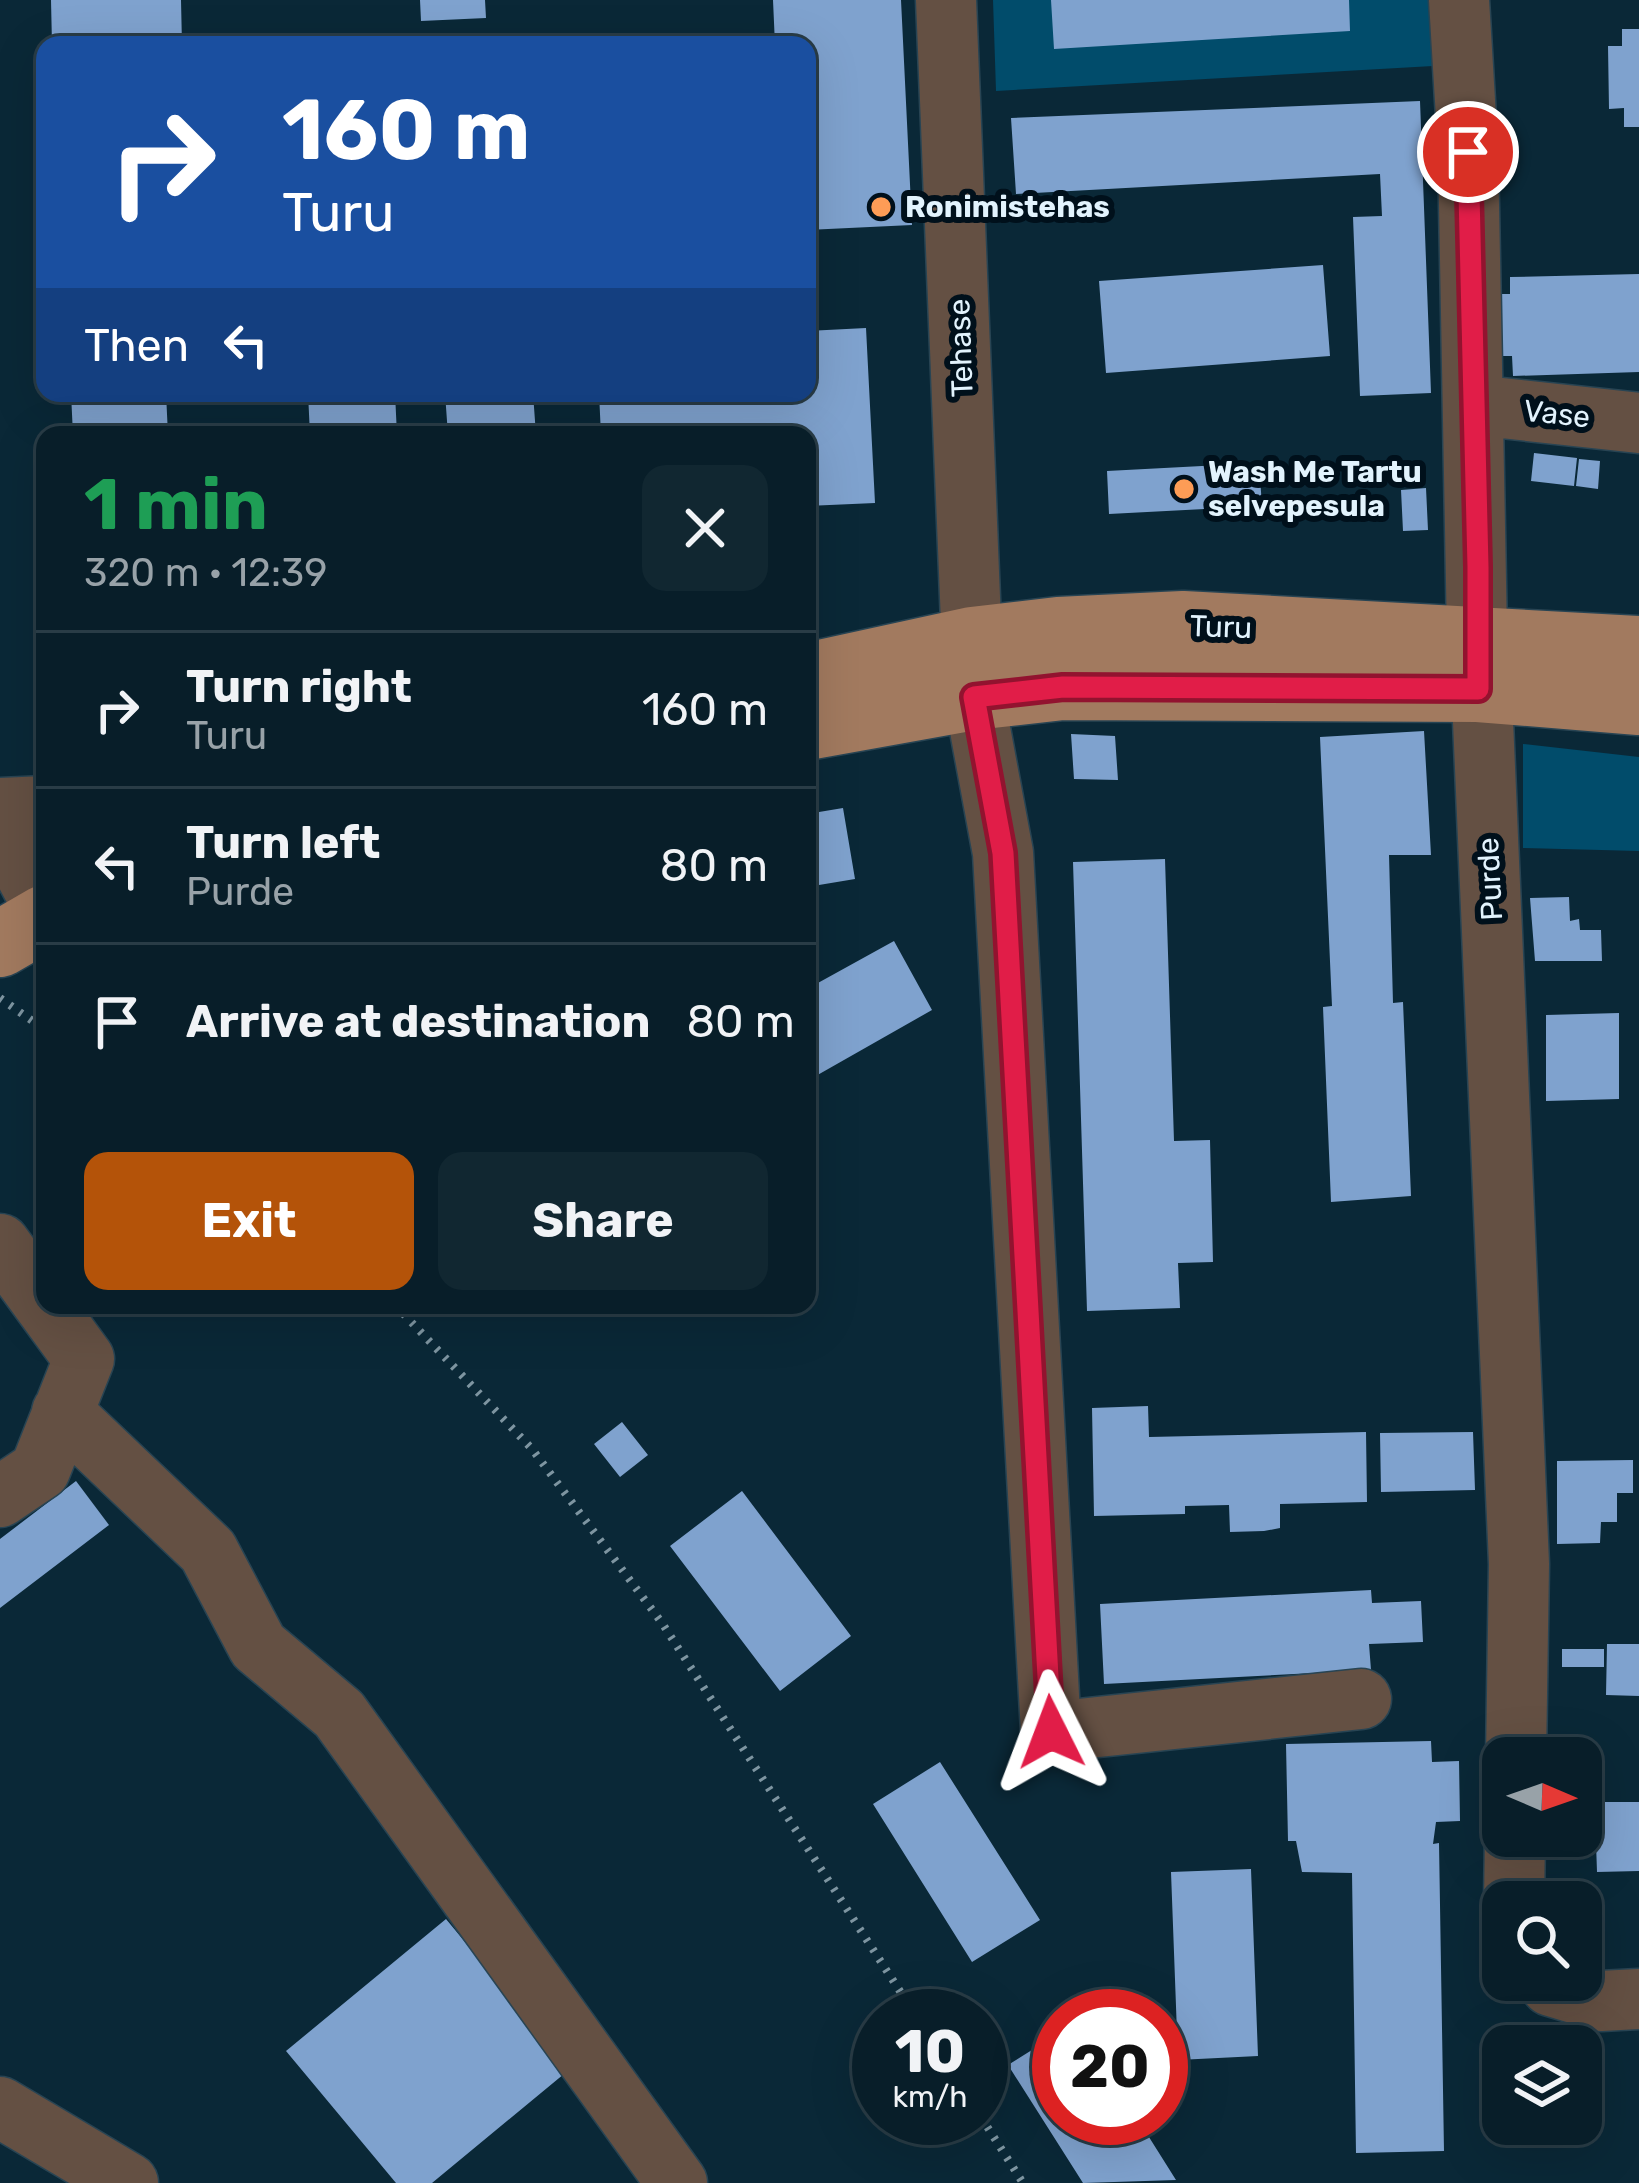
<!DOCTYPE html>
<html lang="en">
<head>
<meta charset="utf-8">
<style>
	:root { --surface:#081e29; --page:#112731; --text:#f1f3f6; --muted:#98a2a8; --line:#293c46; --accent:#b45309 }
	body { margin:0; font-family:Rubik,sans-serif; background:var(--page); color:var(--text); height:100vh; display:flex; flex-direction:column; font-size:45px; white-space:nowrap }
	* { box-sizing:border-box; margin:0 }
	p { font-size:39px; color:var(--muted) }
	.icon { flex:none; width:66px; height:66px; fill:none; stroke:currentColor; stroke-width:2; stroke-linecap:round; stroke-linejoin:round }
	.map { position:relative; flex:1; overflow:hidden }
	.side { position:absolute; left:36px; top:426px; width:780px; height:888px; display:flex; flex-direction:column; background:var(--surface); border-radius:24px; box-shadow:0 12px 48px #0002,0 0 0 3px var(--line) }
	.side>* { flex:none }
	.guide { position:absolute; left:36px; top:36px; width:780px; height:366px; border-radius:24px; box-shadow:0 12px 48px #0002,0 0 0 3px var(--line); background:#1a4fa0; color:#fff; overflow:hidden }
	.needle { width:78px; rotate:92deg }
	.tools { position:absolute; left:1482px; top:1737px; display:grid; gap:24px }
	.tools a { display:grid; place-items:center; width:120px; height:120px; border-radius:24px; background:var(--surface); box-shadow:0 12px 48px #0002,0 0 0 3px var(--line); font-size:60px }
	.speed { position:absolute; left:852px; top:1989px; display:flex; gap:24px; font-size:60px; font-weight:700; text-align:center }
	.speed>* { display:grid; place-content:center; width:156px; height:156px; border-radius:50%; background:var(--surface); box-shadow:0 12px 48px #0002,0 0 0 3px var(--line); line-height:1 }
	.speed small { font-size:30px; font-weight:400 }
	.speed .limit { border:18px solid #d22; background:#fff; color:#111 }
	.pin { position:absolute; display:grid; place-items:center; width:102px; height:102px; color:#fff; margin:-51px; border:6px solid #fff; border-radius:50%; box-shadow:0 3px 12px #0007 }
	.me { position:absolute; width:132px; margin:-66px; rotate:357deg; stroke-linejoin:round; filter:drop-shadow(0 0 9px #0008) }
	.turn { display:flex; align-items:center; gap:42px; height:252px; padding:0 48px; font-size:54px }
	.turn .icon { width:156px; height:156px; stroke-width:2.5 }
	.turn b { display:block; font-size:84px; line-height:102px }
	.then { display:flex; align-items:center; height:114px; padding:0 48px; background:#0003; gap:24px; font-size:45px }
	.round { display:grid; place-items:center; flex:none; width:126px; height:126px; border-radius:24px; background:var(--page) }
	.summary { display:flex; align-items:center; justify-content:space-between; height:204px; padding:0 48px }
	h1 { font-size:72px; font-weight:700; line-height:90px; color:#1e9e55 }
	.button { display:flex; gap:24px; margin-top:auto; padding:24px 48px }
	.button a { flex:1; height:138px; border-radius:24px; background:var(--accent); color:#fff; font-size:48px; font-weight:700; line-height:138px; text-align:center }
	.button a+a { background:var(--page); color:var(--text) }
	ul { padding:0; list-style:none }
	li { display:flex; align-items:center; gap:36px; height:156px; padding:0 48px; border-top:3px solid var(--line) }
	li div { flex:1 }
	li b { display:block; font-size:45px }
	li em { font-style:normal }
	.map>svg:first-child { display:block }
</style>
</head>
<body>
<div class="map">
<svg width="1639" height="2183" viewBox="0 0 1639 2183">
	<rect width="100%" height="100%" fill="#0a2837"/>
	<path fill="#014c6b" d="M993,0h435l5,66 -437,25z
		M1523,744l116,13v94l-116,-3z"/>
	<path fill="#7fa2ce" d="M51,0h130l1,45h-130z
		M420,0h65l1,18 -65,3z
		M773,0h128l11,225 -105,5v-185h-32z
		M1051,0h298l1,31 -296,18z
		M1622,29h17v98h-15v-19l-15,1 -1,-63h14z
		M1420,101l11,292 -71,3 -7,-179 29,-1 -2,-42 -364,20 -5,-76z
		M1323,265l7,91 -224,17 -7,-92z
		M1639,274v98l-126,4 -1,-20h-12l-1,-62h11v-17z
		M866,328l9,175 -68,3v-71h-206l-2,-42h208v-62z
		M71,393h95l2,42h-95z
		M308,393h87l2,42h-87z
		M445,393h88l3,42h-88z
		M1534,453l43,5 -3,28 -43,-5z
		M1579,459l21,2 -2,28 -22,-3z
		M1259,463l3,43 -153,8 -2,-43z
		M1426,488l2,42 -25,1 -2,-41z
		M1424,731l7,124h-42l4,148 10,-1 8,194 -80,6 -8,-195 9,-1 -12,-269z
		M1071,734l44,2 3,44 -44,-1z
		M843,808l12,71 -48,8v-73z
		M1165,859l9,282 36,-1 3,122 -35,1 2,45 -93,3 -14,-449z
		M1569,897l1,24 9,-2 1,11h21l1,31h-67l-5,-63z
		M894,941l38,69 -125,71v-92z
		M1619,1013v86l-73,2v-86z
		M1148,1406l1,31 217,-5 1,70 -87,2v24l-16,3 -34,1 -1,-27 -44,1v8l-91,2 -2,-108z
		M622,1422l26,33 -28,22 -26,-33z
		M1473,1432l2,58 -94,2 -1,-59z
		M1633,1460v33h-16v29h-16l-1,21 -43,1v-83z
		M76,1481l33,44 -109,83v-69z
		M742,1491l109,145 -71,55 -110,-145z
		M1371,1590l1,13 49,-2 2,41 -54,2 2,26 -267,14 -4,-80z
		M1607,1644h32v52l-33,-1z
		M1562,1649h42v18h-42z
		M1431,1741l1,21 27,-1 1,60 -24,1 -3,22 6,-1 5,308 -88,2 -4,-280 -50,-1 -6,-31h-8l-2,-97z
		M940,1762l100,158 -68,42 -99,-158z
		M1596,1802h43v69l-42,1 -1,-29 -5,1v-18h6z
		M1251,1869l7,187 -80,4 -7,-188z
		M446,1919l124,150 -138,114h-36l-110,-132z
		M1059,2033v85h78l39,62 -93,3 -75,-118z"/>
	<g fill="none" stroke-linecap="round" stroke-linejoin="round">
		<g stroke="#284453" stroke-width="63">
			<path id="minor" d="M946,0l28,697 29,156 48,879 310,-33
				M1459,0l9,151 10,538 5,32 36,843 -3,194
				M1474,405l165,18
				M0,808l45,-2
				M0,834l14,18 31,58
				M0,1244l84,115 -44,111 -40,27
				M62,1412l146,139 50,95 81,68 338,469
				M1514,1902l1,-66
				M1546,1980l5,6 50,15 38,-2
				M0,2107l128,76"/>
		</g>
		<g stroke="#284453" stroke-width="69">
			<path id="major" d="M807,676l165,-36 86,-10 125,-6 456,25
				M807,727l167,-30 89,-10 415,2 161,13
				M0,944l45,-26"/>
		</g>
		<path stroke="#7e95a1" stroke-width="8" stroke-dasharray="3 9" stroke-linecap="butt" d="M0,998l45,32
			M395,1305l137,144 130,174 254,393
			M981,2117l42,66"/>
		<use href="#minor" stroke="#645043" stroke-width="60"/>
		<use href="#major" stroke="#a27a5f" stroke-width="66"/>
	</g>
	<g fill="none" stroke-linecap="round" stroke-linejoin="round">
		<g stroke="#92132f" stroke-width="30">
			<path id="route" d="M1051,1732l-48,-879 -29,-156 89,-10 415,2v-122l-10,-415"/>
		</g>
		<use href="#route" stroke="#e11d48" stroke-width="21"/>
	</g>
	<g fill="#fd9c56" stroke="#00101b" stroke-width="4.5">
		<circle cx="881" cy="207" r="12"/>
		<circle cx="1184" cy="489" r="12"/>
	</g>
	<g text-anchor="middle" stroke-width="12" stroke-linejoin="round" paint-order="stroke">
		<g font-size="30" font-weight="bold" fill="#e2f3fd" stroke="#00101b" text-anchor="start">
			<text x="905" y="217">Ronimistehas</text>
			<text x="1208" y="482">Wash Me Tartu<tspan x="1208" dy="34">selvepesula</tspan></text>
		</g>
		<g font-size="30" fill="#e2f3fd" stroke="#00101b">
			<text transform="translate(961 348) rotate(-92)" y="10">Tehase</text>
			<text transform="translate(1557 414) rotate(6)" y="10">Vase</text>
			<text transform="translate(1221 627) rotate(2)" y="10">Turu</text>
			<text transform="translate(1490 879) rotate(-93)" y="10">Purde</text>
		</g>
	</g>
</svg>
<div class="tools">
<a><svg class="needle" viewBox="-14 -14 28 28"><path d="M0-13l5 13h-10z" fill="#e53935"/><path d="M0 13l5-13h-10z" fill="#98a2a8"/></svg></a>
<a><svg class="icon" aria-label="search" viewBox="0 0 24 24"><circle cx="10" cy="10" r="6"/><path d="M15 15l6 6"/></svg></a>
<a><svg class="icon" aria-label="layers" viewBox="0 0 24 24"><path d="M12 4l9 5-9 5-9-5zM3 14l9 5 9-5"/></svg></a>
</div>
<div class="speed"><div>10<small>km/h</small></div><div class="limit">20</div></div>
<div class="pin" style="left:1468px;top:152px;background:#d93025"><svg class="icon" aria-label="arrive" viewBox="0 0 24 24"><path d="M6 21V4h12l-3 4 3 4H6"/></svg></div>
<svg class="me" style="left:1051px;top:1732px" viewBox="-20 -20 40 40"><path d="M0-17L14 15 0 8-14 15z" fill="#e11d48" stroke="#fff" stroke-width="4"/></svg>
<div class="guide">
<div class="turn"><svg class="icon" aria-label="right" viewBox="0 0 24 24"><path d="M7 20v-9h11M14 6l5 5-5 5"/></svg><div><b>160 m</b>Turu</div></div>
<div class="then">Then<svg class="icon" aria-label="left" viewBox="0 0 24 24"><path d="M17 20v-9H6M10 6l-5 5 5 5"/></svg></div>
</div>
<section class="side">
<div class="summary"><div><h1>1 min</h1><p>320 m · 12:39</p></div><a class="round"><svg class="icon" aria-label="close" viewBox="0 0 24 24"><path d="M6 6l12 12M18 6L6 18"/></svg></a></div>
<ul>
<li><svg class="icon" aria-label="right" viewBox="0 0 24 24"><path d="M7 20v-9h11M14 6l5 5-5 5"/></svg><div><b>Turn right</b><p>Turu</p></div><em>160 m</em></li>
<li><svg class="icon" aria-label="left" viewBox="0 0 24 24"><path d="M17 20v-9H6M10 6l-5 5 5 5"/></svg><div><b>Turn left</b><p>Purde</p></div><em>80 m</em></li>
<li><svg class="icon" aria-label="arrive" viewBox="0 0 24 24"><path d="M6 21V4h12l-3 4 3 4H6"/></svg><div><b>Arrive at destination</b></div><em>80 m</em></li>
</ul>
<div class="button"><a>Exit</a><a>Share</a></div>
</section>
</div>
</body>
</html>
